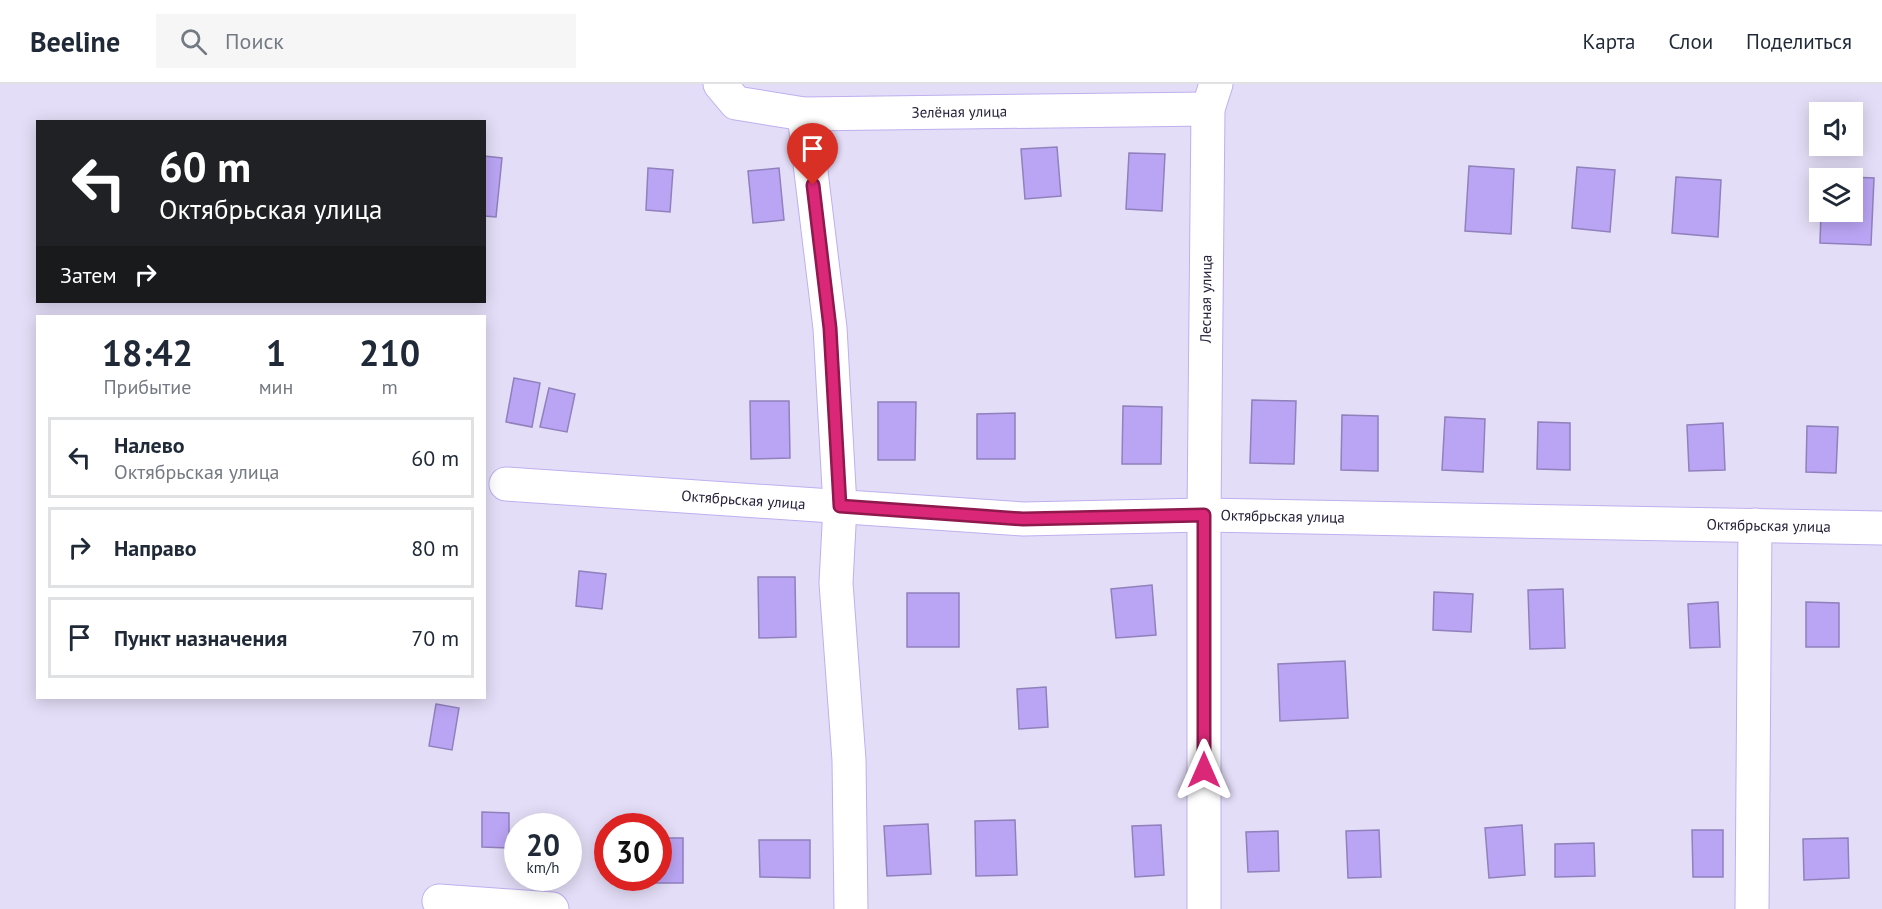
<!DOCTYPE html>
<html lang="ru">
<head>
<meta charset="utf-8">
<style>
	:root { --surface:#fff; --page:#f6f6f7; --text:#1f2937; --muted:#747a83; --line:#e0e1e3 }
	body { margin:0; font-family:"PT Sans",sans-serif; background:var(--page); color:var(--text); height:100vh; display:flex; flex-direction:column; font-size:22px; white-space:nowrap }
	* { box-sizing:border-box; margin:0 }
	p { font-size:20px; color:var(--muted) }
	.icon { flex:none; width:33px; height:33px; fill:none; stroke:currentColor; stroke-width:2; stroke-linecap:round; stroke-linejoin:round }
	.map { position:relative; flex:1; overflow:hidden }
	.details { position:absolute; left:36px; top:231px; width:450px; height:384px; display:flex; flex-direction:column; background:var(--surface); border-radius:0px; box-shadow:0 3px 15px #0003 }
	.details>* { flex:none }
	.hud { position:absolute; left:36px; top:36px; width:450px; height:183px; border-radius:0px; box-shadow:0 3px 15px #0003; background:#202124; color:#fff; overflow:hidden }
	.buttons { position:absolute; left:1809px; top:18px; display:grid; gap:12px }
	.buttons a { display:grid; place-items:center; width:54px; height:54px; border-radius:0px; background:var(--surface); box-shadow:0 3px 15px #0003; font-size:30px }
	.speed { position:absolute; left:504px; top:729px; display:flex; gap:12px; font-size:30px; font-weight:700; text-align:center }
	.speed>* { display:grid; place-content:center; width:78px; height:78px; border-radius:50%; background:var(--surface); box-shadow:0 3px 15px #0003; line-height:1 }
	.speed small { font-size:15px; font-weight:400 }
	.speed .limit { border:9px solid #d22; background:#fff; color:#111 }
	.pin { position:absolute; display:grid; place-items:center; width:51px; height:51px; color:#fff; margin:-62px -26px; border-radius:50% 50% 50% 0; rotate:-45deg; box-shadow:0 0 6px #0007 }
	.pin .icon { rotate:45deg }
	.me { position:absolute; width:66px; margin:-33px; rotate:0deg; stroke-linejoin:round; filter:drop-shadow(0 0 4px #0008) }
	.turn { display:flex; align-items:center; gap:21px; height:126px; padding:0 24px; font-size:27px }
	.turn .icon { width:78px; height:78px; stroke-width:2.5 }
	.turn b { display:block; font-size:42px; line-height:51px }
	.then { display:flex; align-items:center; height:57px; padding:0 24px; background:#0003; gap:12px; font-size:22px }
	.eta { display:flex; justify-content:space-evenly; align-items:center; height:102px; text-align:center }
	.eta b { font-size:36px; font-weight:800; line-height:42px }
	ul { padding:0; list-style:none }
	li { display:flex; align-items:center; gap:18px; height:81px; margin:0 12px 9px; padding:0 12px; border:3px solid var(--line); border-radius:0px }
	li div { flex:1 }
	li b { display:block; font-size:22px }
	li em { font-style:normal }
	header { display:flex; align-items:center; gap:36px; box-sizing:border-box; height:84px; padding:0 30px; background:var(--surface); border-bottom:2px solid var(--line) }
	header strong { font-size:28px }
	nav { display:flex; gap:33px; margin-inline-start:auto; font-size:21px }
	.search { width:420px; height:54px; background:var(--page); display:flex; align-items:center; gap:15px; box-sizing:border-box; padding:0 21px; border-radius:0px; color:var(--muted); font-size:22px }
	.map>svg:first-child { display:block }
</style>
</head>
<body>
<header>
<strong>Beeline</strong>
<div class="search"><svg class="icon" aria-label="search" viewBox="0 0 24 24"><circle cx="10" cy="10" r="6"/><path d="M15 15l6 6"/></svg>Поиск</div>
<nav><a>Карта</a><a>Слои</a><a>Поделиться</a></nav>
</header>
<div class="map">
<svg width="1882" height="825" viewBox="0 0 1882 825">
	<rect width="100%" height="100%" fill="#e3ddf7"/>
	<path fill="#baa5f4" stroke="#9080bc" stroke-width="1.5" d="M1057,63l4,49 -36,3 -4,-50z
		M1129,69l36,1 -3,57 -36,-2z
		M484,72l18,2 -6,59 -12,-1z
		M1469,82l45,3 -3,65 -46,-3z
		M1577,83l38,3 -5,62 -38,-4z
		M648,84l25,2 -3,42 -24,-2z
		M779,84l5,52 -31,3 -5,-52z
		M1823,92l51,2 -3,67 -51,-2 1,-31h31v-34h-29z
		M1676,93l45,3 -3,57 -46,-4z
		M514,294l26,5 -8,44 -26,-5z
		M549,304l26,6 -8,38 -27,-5z
		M1252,316l44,1 -2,63 -44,-1z
		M750,317h39l1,57 -39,1z
		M878,318h38l-1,58h-37z
		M1123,322l39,1 -1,57h-39z
		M1015,329v46h-38v-45z
		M1342,331l36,1v55l-37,-1z
		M1445,333l40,2 -2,53 -41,-2z
		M1538,338l32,1v47l-33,-1z
		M1723,339l2,47 -36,1 -2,-46z
		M1807,342l31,1 -2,46 -30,-1z
		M579,487l27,3 -4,35 -26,-3z
		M758,493h37l1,60 -37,1z
		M1152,501l4,50 -40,3 -5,-49z
		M1563,505l2,59 -35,1 -2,-59z
		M1434,508l39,2 -2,38 -38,-2z
		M907,509h52v54h-52z
		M1718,518l2,45 -30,1 -2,-44z
		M1806,518l33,1v44h-33z
		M1345,577l3,57 -68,3 -2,-57z
		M1046,603l2,40 -29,2 -2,-40z
		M436,620l23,4 -7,42 -23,-4z
		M482,728l27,1v35l-27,-1z
		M1015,736l2,55 -41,1 -1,-55z
		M928,740l3,50 -44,2 -3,-50z
		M1161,741l3,50 -29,2 -3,-51z
		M1522,741l3,50 -36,3 -4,-50z
		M1379,746l2,47 -33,1 -2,-47z
		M1692,746h31v47h-30z
		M1278,747l1,40 -31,1 -2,-40z
		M658,754h25v45h-38v-5h13z
		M1848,754l1,40 -45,2 -1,-41z
		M759,756h51v38l-50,-1z
		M1594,759l1,33 -40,1v-33z"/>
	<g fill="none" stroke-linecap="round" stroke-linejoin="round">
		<g stroke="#bfafef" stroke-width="35">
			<g id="minor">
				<path id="s1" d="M720,0l16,19 68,11 404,-5"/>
				<path d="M804,30l26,214 10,178 -4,77 13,177 2,149"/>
				<path id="s2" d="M506,400l517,35 181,-4 678,13"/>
				<path d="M439,817l113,8"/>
				<path id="s3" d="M1204,825v-394l4,-406 8,-25"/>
				<path d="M1752,825l3,-384"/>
			</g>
		</g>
		<use href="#minor" stroke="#fff" stroke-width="33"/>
	</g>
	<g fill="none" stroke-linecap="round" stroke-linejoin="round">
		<g stroke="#8e194d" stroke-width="15">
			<path id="route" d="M813,101l17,143 10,178 183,13 181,-4v255"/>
		</g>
		<use href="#route" stroke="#db2777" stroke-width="10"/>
	</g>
	<g text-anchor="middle" stroke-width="6" stroke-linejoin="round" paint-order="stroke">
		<g font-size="15" fill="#272139" stroke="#fff">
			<text dy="5" stroke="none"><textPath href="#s1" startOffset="249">Зелёная улица</textPath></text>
			<text dy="5" stroke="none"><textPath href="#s3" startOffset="610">Лесная улица</textPath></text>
			<text dy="5" stroke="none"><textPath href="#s2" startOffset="238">Октябрьская улица</textPath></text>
			<text dy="5" stroke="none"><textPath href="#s2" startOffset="778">Октябрьская улица</textPath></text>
			<text dy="5" stroke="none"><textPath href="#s2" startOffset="1264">Октябрьская улица</textPath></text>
		</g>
	</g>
</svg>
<div class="buttons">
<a><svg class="icon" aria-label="sound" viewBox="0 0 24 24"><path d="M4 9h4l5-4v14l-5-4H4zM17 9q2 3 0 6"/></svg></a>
<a><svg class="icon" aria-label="layers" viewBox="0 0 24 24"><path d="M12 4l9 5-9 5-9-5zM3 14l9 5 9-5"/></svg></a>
</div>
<div class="speed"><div>20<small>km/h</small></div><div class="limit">30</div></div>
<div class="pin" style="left:813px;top:101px;background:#d93025"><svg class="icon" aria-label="arrive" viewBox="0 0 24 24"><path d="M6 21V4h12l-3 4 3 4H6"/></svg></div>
<svg class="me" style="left:1204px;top:686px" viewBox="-20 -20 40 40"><path d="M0-17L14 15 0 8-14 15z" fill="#db2777" stroke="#fff" stroke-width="4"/></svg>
<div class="hud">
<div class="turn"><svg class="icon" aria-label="left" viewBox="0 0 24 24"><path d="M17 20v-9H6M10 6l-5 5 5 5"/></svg><div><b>60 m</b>Октябрьская улица</div></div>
<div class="then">Затем<svg class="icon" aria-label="right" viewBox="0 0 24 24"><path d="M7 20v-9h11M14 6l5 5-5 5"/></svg></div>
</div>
<section class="details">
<div class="eta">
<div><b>18:42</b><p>Прибытие</p></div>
<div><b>1</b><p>мин</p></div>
<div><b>210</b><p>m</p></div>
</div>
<ul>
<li><svg class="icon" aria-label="left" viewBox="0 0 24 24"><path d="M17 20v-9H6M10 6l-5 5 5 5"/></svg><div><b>Налево</b><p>Октябрьская улица</p></div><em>60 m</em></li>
<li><svg class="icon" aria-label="right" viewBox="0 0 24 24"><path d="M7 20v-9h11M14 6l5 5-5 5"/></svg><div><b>Направо</b></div><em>80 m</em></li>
<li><svg class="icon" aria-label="arrive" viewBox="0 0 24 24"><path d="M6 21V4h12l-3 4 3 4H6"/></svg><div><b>Пункт назначения</b></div><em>70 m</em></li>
</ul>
</section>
</div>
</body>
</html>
